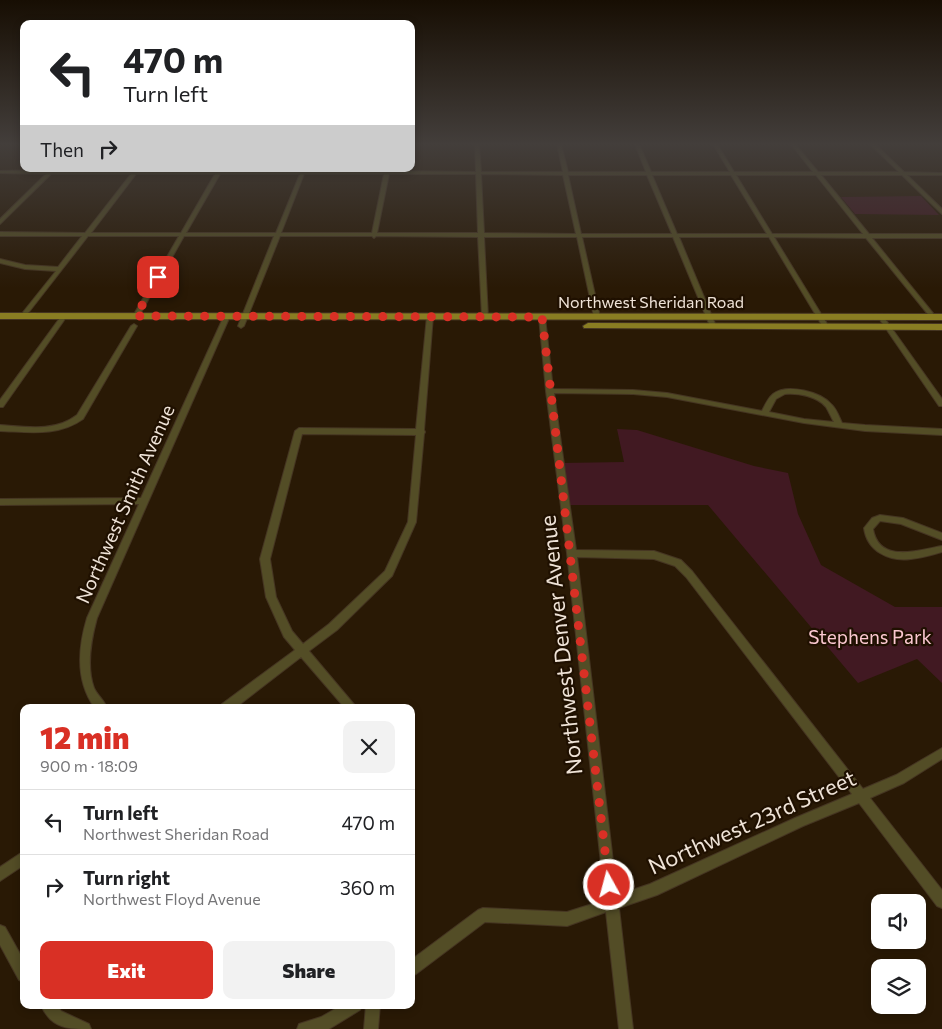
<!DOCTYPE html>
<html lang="en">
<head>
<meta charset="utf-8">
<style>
	:root { --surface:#fff; --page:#f2f2f2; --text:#202124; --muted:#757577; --line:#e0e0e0; --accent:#d93025 }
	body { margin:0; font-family:Commissioner,sans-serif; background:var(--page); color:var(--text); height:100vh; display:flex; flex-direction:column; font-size:19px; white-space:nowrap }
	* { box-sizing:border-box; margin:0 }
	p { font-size:16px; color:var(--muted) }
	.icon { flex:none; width:28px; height:28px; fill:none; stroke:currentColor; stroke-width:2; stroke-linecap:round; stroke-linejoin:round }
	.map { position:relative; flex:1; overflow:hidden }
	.sheet { position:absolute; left:20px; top:704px; width:395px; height:305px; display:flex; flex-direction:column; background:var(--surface); border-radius:10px; box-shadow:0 2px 8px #0003 }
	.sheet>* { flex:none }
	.hud { position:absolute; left:20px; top:20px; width:395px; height:152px; border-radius:10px; box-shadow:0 2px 8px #0003; background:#fff; color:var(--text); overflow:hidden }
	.fabs { position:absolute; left:871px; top:894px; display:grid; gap:10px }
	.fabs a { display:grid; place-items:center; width:55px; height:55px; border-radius:10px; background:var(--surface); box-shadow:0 2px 8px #0003; font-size:25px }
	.pin { position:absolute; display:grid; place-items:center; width:42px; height:42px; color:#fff; margin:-21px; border-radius:10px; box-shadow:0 2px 8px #0006 }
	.me { position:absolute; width:55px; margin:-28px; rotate:353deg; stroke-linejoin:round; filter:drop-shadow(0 0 4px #0008) }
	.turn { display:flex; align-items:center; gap:18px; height:105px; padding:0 20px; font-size:22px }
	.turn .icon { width:65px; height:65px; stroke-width:2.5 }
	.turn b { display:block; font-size:35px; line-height:42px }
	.then { display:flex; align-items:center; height:48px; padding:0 20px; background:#0003; gap:10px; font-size:19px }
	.round { display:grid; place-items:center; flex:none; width:52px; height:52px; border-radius:10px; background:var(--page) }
	.headline { display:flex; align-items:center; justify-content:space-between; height:85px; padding:0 20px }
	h1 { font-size:30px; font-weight:800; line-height:38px; color:var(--accent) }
	.cta { display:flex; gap:10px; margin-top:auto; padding:10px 20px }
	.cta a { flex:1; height:58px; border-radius:10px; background:var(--accent); color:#fff; font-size:20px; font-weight:800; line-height:58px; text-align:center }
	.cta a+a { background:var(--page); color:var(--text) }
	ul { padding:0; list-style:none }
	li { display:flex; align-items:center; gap:15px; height:65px; padding:0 20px; border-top:1px solid var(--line) }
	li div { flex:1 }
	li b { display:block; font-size:19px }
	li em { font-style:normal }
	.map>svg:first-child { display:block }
</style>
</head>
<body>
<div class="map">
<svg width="942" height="1029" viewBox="0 0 942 1029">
	<rect width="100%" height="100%" fill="#291905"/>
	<path fill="#411922" d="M921,196l18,19 -84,-1 -14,-17z
		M617,429l20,1 117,36 34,7 10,41 23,51 74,42h47v76l-25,-24 -59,24 -150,-178h-140l-6,-42 62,-1z"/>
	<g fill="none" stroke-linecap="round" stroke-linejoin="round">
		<g stroke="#453522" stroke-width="2">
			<path id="street" d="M475,144h4l2,28h82l-6,-28h4l7,28h78l-11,-28h4l12,28h79l-17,-28h4l17,28h79l-22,-28h4l23,28h81l-29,-28h5l29,28 38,1v2h-35l35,34v5l-40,-39h-81l48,59h73v4h-70l64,79 -3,2 -2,-1 -65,-80 -92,-1 55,90 -3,2 -3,-2 -54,-90h-90l37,89 -3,2 -3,-2 -37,-89h-91l18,80 -3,2 -3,-2 -17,-80h-93l4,80 -3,2 -3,-2 -4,-80 -102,-1 -2,2 -2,-2h-92l-36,90 -3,2 -3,-2 36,-90h-90l-45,80 -3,2 -3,-2 46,-80h-91l-63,81 -2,1 -3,-2 36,-45 -31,-2 -25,-6v-4l25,6 33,2 24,-31h-82v-4l85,1 46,-59h-80l-51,50v-5l46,-45 -46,-1v-2l51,-1 82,1 2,-2h4l-1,2h78l2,-2h4l-1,2h80l1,-2h4v2h79l1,-2h4v2l86,1zM136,174h79l-34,59h-90zM220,174h80l-24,59h-90zM304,174h80l-12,59h-91zM389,174h87l2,59h-101zM481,174l82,1 13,59 -92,-1zM568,175h79l25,59h-91zM652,175h79l36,59h-90zM736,175h80l47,59h-91z
				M64,314l3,2 -64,91h-3v-7l62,-85z
				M227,314l3,2 -133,302c-6,22 -11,48 -3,70 3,7 10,12 13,20h-12c-20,-27 -17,-60 -8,-90l52,-114 -139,1v-6l141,-1 83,-182z
				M430,314l3,2 -9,114 1,2 -1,2 -8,88 -24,54 -55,54 -28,21 48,57h-12l-44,-51 -66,51h-14l1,-4 73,-54 -11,-13 -18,-40 -6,-38 35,-128 4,-3 117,1 11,-113zM302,434l114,1 -8,87 -23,49 -56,53 -26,20 -11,-13 -16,-34 -6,-38z
				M542,315l3,2 8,72 80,1 34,3 95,18c3,-6 6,-13 11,-17 14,-11 49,-2 59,11 5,5 7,12 10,18l23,2 77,4v6l-77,-4 -61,-8 -137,-26 -34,-3 -79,-1 22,157 78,1 27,9 11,11 171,218 33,-14 46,-27v11l-38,24 -34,15 72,92v18l-5,-2 -78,-103 -56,23 -146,69 -38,13 14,121h-14l-13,-117 -39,14 -82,-4 -69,52 -5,2v-16l67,-50 5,-2 84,4 38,-12 -38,-347 -21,-162 -7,-74zM785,394c13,-1 32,2 41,13 3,5 5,10 8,15l-30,-3 -35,-7 7,-13zM577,557l77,2 21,7 11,11 166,217 -57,24 -145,66 -33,11z
				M881,315l2,1 59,83v7h-3l-61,-89z
				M134,324l3,2 -54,93c-25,18 -54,13 -83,12v-6c27,2 55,7 77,-10l54,-89z
				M880,515l23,3 39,15v7l-41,-16 -21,-3 -7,8c6,35 45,21 69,17v6c-10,3 -21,6 -31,7 -22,3 -44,-8 -47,-31l8,-10z
				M24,851v14l-24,16v-14z
				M0,925l5,2 19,34v21l-5,-2 -19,-35z
				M41,1005h16l4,6 28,13 2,5c-22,0 -40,0 -50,-24z
				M342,1005h20l-2,5 -31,19h-32l2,-5 22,-7z
				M366,1005h14l-2,24h-14z"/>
		</g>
		<g stroke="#453522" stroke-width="2">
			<path id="primary" d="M0,313l942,1v6l-942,-1z
				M588,323l354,1v6l-358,-2 -1,-2z"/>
		</g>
		<use href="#street" fill="#534d26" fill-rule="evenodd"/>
		<use href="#primary" fill="#897d22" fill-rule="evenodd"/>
	</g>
	<linearGradient id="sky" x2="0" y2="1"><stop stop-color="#170e03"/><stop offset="0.5" stop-color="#433e3b"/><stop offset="1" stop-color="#433e3b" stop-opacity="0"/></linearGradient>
	<rect width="942" height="288" fill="url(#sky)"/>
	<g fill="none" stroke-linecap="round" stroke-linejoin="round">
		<path stroke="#d93025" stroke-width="9" stroke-dasharray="0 16.2" d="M158,277l-22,39 406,1 67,568"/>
	</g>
	<g text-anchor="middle" stroke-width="4.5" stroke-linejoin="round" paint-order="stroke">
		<g font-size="16" fill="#efe3d7" stroke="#1f1000">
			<text x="651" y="308">Northwest Sheridan Road</text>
		</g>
		<g font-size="19" fill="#efe3d7" stroke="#1f1000">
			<text transform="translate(125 504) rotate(-66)" y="7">Northwest Smith Avenue</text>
		</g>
		<g font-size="19" fill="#fbc8d0" stroke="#1f1000">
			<text x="870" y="644">Stephens Park</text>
		</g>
		<g font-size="22" fill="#efe3d7" stroke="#1f1000">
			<text transform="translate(561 645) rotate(-96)" y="8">Northwest Denver Avenue</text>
			<text transform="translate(752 822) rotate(-24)" y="8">Northwest 23rd Street</text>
		</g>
	</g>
</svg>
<div class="fabs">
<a><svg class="icon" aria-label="sound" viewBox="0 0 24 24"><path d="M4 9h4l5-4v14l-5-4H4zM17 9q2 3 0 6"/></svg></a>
<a><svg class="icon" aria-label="layers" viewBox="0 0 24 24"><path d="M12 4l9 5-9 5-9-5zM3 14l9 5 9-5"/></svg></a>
</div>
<div class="pin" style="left:158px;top:277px;background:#d93025"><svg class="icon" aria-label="arrive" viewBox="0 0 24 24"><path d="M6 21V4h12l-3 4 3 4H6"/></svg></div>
<svg class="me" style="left:609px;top:885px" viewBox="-20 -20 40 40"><circle r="17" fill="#d93025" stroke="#fff" stroke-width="3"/><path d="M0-11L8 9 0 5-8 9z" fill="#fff"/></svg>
<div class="hud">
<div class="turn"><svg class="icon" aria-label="left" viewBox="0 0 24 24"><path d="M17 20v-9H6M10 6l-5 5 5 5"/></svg><div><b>470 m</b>Turn left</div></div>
<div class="then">Then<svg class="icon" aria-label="right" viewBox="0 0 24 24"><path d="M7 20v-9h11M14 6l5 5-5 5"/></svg></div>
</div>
<section class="sheet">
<div class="headline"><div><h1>12 min</h1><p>900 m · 18:09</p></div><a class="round"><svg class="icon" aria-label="close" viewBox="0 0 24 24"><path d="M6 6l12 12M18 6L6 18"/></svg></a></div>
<ul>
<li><svg class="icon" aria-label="left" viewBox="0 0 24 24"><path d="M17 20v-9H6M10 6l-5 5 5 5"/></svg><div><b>Turn left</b><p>Northwest Sheridan Road</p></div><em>470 m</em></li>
<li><svg class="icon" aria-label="right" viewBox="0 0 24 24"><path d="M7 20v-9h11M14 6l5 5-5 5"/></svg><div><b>Turn right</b><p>Northwest Floyd Avenue</p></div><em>360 m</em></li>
</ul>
<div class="cta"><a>Exit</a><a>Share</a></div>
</section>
</div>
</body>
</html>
